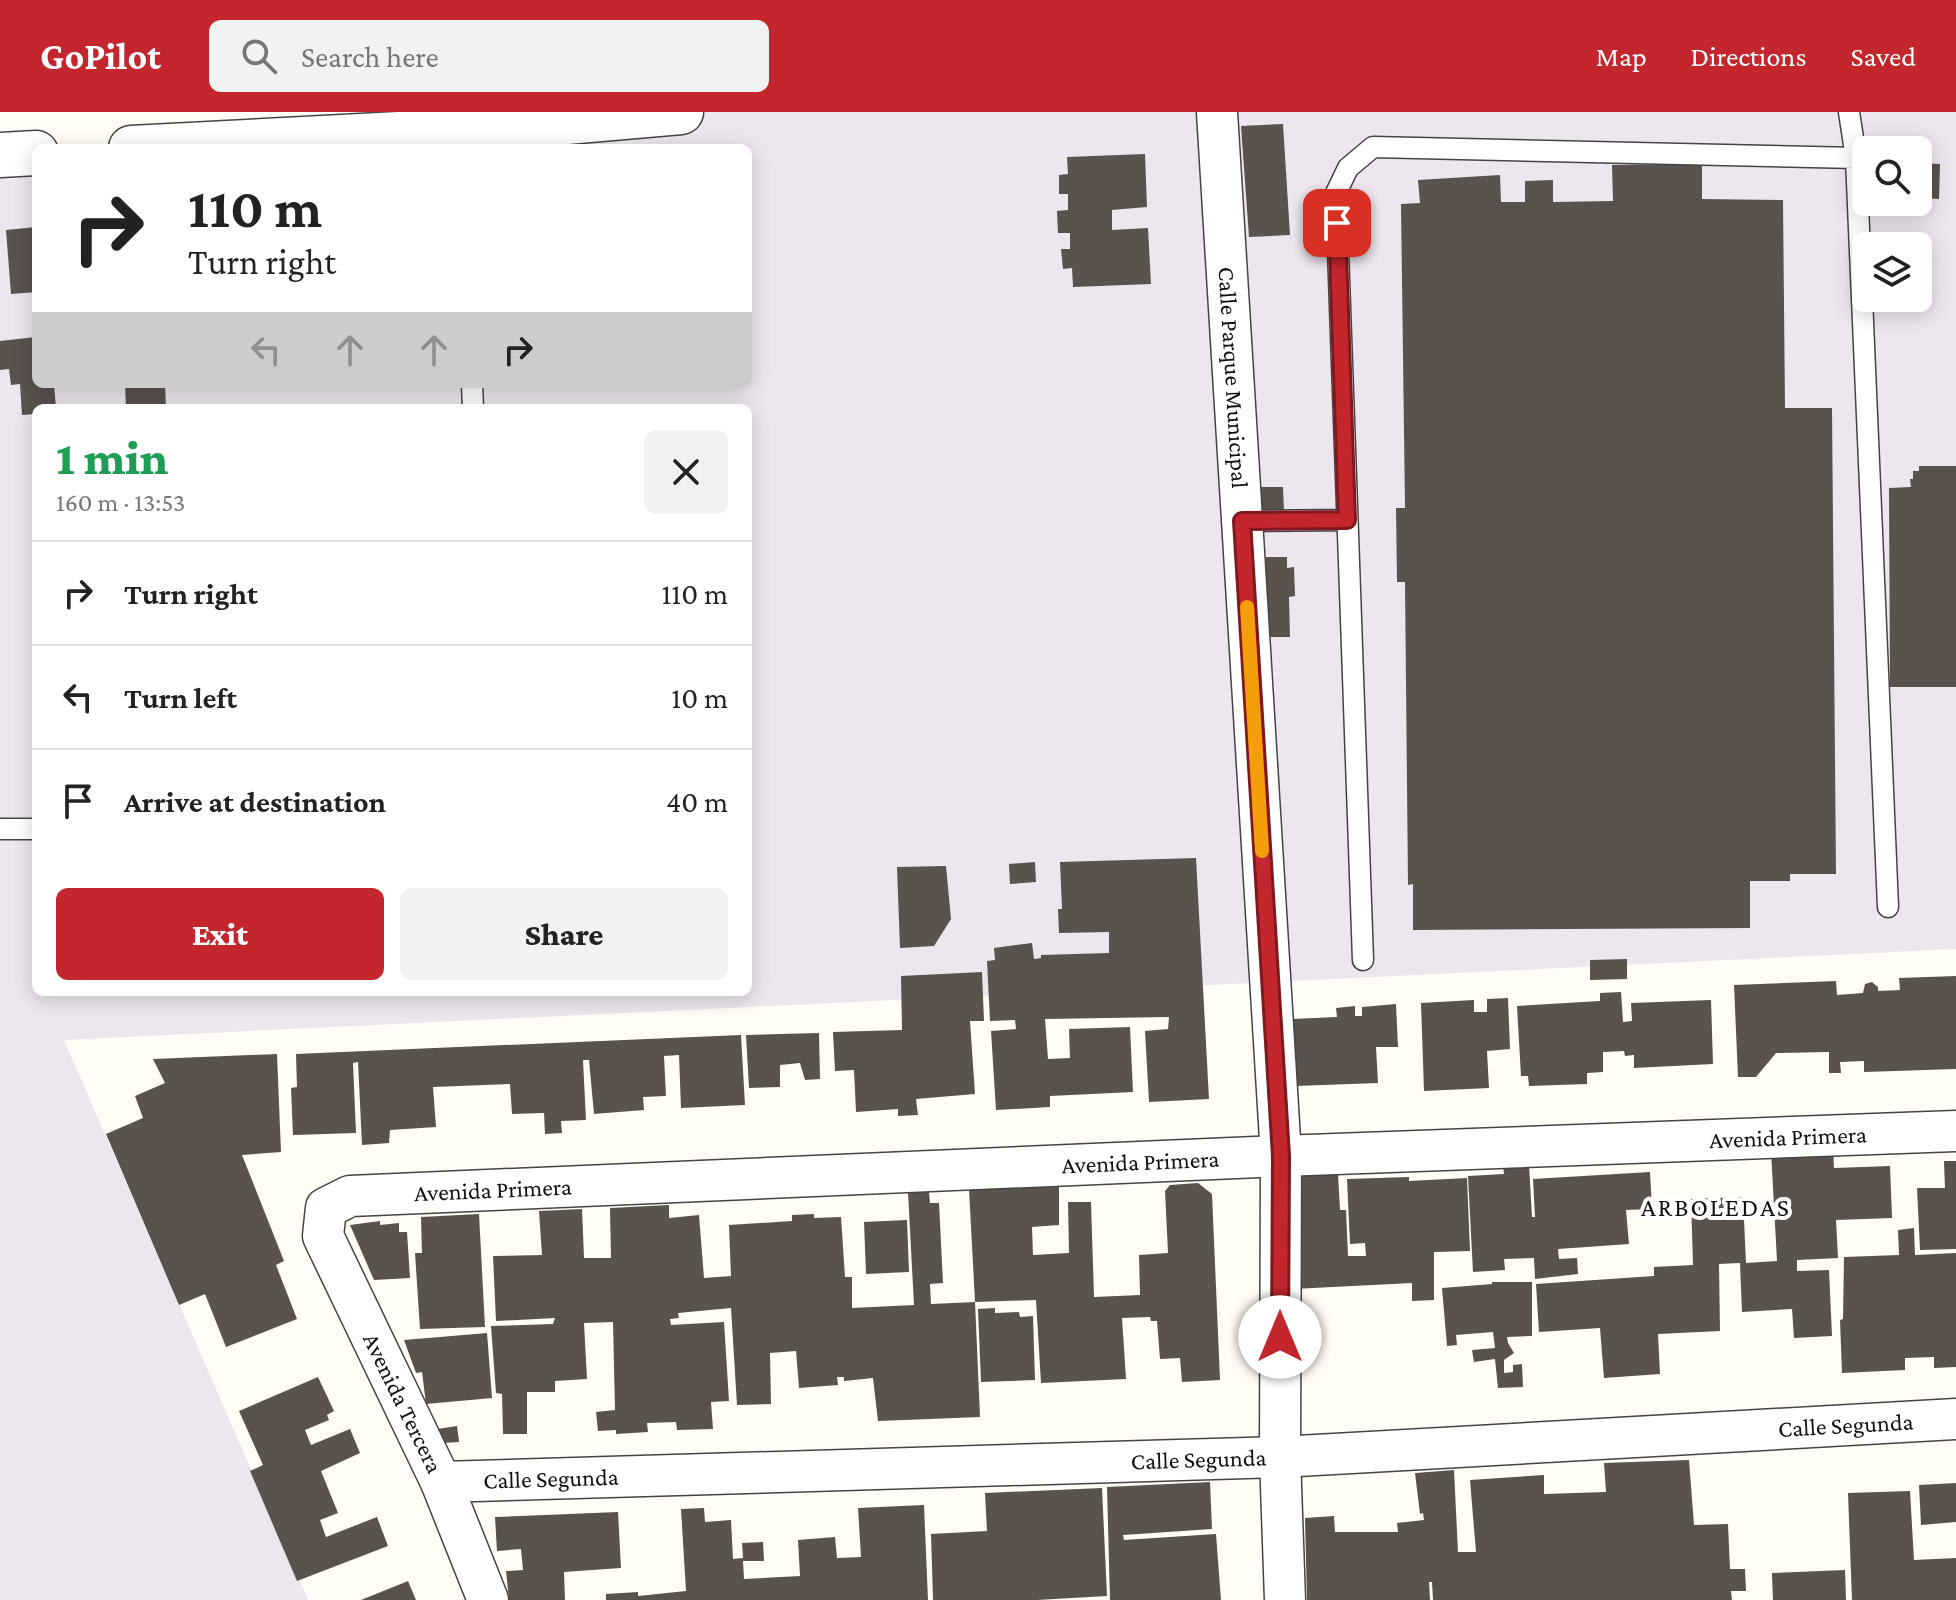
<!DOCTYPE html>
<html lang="en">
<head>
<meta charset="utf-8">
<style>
	:root { --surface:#fff; --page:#f2f2f2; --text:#222; --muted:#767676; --line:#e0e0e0; --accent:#c4262e }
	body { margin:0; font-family:"Crimson Pro",serif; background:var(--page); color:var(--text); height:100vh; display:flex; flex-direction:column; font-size:30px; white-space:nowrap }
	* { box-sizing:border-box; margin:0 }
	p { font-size:26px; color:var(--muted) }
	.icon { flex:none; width:44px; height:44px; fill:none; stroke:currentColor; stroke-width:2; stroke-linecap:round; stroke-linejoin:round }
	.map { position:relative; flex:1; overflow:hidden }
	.sheet { position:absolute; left:32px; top:292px; width:720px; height:592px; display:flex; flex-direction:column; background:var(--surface); border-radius:12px; box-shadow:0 4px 20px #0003 }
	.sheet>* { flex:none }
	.top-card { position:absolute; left:32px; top:32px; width:720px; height:244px; border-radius:12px; box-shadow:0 4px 20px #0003; background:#fff; color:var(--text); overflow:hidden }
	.tools { position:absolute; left:1852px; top:24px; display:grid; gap:16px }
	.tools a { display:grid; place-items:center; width:80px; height:80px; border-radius:12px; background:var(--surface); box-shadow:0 4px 20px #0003; font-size:40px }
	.pin { position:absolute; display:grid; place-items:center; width:68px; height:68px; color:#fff; margin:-34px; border-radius:16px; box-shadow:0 4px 12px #0006 }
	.me { position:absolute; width:88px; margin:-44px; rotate:0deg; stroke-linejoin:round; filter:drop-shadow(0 0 6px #0008) }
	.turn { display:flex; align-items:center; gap:28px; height:168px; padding:0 24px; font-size:36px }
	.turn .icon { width:104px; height:104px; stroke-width:2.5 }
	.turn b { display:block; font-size:56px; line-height:68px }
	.lanes { display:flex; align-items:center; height:76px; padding:0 24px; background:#0003; justify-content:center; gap:40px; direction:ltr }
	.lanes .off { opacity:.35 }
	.round { display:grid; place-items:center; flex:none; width:84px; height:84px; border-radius:12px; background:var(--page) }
	.summary { display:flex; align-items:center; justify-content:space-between; height:136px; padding:0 24px }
	h1 { font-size:48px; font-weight:800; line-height:60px; color:#1e9e55 }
	.cta { display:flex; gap:16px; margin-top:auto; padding:16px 24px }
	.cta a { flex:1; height:92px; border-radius:12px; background:var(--accent); color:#fff; font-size:32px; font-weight:800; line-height:92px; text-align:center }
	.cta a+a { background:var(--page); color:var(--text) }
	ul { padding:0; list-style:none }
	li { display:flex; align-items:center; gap:24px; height:104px; padding:0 24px; border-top:2px solid var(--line) }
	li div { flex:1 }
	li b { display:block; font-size:30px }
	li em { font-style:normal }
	header { display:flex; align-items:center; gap:48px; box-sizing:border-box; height:112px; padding:0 40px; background:var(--accent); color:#fff }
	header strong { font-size:38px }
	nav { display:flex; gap:44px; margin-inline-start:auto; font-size:28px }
	.search { width:560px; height:72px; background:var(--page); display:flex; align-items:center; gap:20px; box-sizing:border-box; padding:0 28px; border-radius:12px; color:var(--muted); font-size:30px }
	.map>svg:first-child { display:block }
</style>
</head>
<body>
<header>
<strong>GoPilot</strong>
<div class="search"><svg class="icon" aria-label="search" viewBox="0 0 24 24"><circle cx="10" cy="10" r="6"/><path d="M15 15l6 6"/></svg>Search here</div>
<nav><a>Map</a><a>Directions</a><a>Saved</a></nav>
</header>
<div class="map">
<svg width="1956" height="1488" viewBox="0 0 1956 1488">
	<rect width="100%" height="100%" fill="#fffdf5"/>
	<path fill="#eee6ef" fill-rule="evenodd" d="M681,0h1275v837l-1892,91 244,560h-308v-1445l36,-2v231h712v-236h-617zM1866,38h52v52h-52zM1866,134h52v52h-52zM36,296h712v584h-712z"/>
	<path fill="#5a524d" d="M1283,12l7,111 -41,2 -8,-111z
		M1145,42l2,53 -35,3v20l36,-2 3,56 -78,3 -1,-19 -9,1 -2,-20h9v-16h-12l-1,-22 11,-1v-16h-9v-19l9,-1 -1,-17z
		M1918,51l22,1 -1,35 -21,-1z
		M1702,52v35l81,1 2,208h47l4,466h-46v7h-40v47l-337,2v-46l-5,1 -3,-303h-8l-1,-74h9l-4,-304 19,-1 -2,-23 82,-5 1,27h24v-21l28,-1v22l60,-1 -1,-36z
		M36,115v65l-25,2 -5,-64z
		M36,225v47h18l2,24h-20v6l-14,1 -2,-31 -9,1 -2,-16 -9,1v-29z
		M125,272h40l1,24h-40z
		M1919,354h37v221h-66l-1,-199 22,-1 -1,-8h3v-8h6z
		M1260,375h23l1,24h-24z
		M1264,445h23v11l7,-1 1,29 -6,1 1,40h-22z
		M1196,746l13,241 -60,3 -4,-71 23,-2 1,-12 -124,2 3,40 22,-1 -1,-29 61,-2 3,65 -83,4v11l-54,3 -5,-79 25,-2 -1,-9 -25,1 -3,-60 8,-1 -1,-12 38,-5 2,16 7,-1v-3l68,-2v-21l-50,1 -1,-24h4l-2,-47z
		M1035,750l1,20 -26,2 -1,-20z
		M946,754l5,53 -17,27 -34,2 -3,-81z
		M1627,847v20l-37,1v-20z
		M982,860l2,49h-14l5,73 -59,5 2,16 -20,1v-7l-42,3 -2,-42 -19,1 -2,-39 69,-2 -1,-54z
		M1956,864v93l-92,3v-11l-24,1 1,11h-12v-21l-53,1 -20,24h-18l-4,-92 102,-4 1,14 26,-2 2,-9 7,-2 6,5v4l22,-1 -1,-12z
		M1621,880l2,30 9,-1 -1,-18 80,-3 2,64 -79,4v-13l-9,1 -1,-5 -21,1v20l-16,1v11l-58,2 -1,-10h-7l-4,-70 83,-5v-8z
		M1508,886l2,51 -23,2 2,37 -65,3 -3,-88 53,-3v12h13v-13z
		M1396,892l2,43h-22l2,36 -83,3 -3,-67 45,-2 -1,-9 19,-2v10h7v-9z
		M819,921l1,46 -15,1 -5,-17 -20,2v22l-31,1 -3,-53z
		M741,923l4,70 -64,3 -2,-53 -15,1 2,40 -23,1 1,13 -50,4 -5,-54h-6l3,60 -25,1 1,12 -17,1 -1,-21 -32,1 -2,-30 -77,3 3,40 -46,3 -1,13 -27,2 -4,-83 -5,1 3,70 -63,2 -2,-47 6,-1 -1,-33z
		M277,942l4,98 -39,3 42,106 -8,4 21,54 -71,28 -21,-53 -26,11 -73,-171 37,-16 -8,-22 30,-13 -12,-24z
		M1833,1036l1,20 56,-2 2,52 -56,2 2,38 -41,2v11l32,-1 3,66 -38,2 -2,-29 -50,3 -2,-49 -21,1 1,67 -62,3 2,40 -56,4 -4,-50 -61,4 -3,-48 118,-8v-9l39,-2 -2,-66 52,-2 3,66 31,-2 -6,-110z
		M1944,1049h12v88l-36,1 -3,-62h28z
		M1529,1052l3,53h3l-2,-38 117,-7 2,37 -26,1 3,34 -71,5 1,10 18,-1 1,16 -43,5 -1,-21 -30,1 1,11 -32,2 -5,-96 36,-2 -1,-9z
		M1338,1061l2,37h6l2,46h18l-1,-13 -15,1 -3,-65 62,-2v4l58,-3 3,73 -36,1v48l-22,1v-18l-119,6 -5,-112z
		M1198,1071l14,11 8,186 -38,2 -2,-24 -20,1 -3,-38h-6l-1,-4 -28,1 4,61 -85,4 -5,-83 -61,2 -6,-113 90,-2v38l-27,2 1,28 36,-2 -1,-51h23l3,95 46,-2 -1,-40 29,-2 -3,-62 5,-6z
		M908,1080h21l1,11h9l4,80 -13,1 1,20 44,-2 5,115 -102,4 -5,-43 -29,3v-4h-7l1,8 -39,3 -3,-37 -26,2 1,51 -34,1 -6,-97 -53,5 1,5 -9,1 1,6 53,-3 5,79 -18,1 2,27 -36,1 -1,-8 -29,1 1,9 -32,2v-4l-18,1 -2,-19 19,-2 -2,-88 -29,1 3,56 -32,2v11h-28v42h-24l-1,-40 -6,-1 -5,-67 62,-2 2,-6 -59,3 -3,-65 49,-1 -3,-44 43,-2 2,49h27l-1,-50 59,-3v13l30,-3 5,63 27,-2 -2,-51 63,-4v-6l22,-1v4l27,-1 4,60h7v31l62,-3z
		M479,1102l6,113 -65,2 -5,-76h7l-1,-36z
		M907,1108l2,52 -43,2 -2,-52z
		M380,1109v4l19,-2v9h8l3,46 -36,2 -24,-55z
		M1914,1116l1,27 41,-2v114l-22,1v-11l-29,1v12l-63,3 -2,-53 3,-1 1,-62 55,-2 -1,-25z
		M1492,1170h40v54l-25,1 1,6 6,10 -10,7v13l9,-1v-7l9,-1 1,23 -25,1 -3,-29 -21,3 -2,-12 23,-2 -2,-16 -37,3 1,10 -10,1 -5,-58 50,-4z
		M995,1196v5l24,-1 1,5 13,-1 2,64 -54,2 -3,-73z
		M487,1221l5,65 -66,6 -4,-32 -6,1 -12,-33z
		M318,1265l16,34 -7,4 2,5 -24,10 6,15 39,-16 10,24 -39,18 17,42 -18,7 6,17 51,-20 11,29 -91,35 -47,-110 13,-6 -24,-54z
		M457,1314l2,16 -16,1 -6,-14z
		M1689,1348l5,65 34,-1 2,45h15l1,22h-15l1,9h-299l-1,-18h-3l1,18h-123l-2,-82 29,-2 1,16h63l-1,-9 27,-3 -1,-7 -3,1 -5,-41 39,-3 4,82h18l-6,-72 74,-5v19l62,-2 -2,-29z
		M1210,1370l2,47 -89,6 1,5 92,-6 5,66h-111l-3,-113z
		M1956,1371v39l-35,3 -2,-40z
		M1102,1376l5,108 -70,4h-104l-2,-66 56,-3 -2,-38z
		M1910,1379l4,69 42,-2v42h-104l-4,-107z
		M924,1393l4,95h-322v-6l32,-2v4l48,-5 -5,-82 23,-1 1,14 26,-2 2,39 10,-1 -1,-15 21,-1 1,19h-21l1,18 56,-3 -2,-36 37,-3 2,21 24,-1 -3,-49z
		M618,1400l3,56 -57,4 1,28h-56l-3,-29 17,-1 -2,-21 -24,2 -2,-34z
		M1845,1458l1,30h-73l-1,-27z
		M408,1469l8,19h-55z"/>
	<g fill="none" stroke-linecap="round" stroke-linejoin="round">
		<g stroke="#444" stroke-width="23">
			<path id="service" d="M1849,0l7,46 32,749
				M472,272l1,24
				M1242,409l105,-1
				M0,717h36
				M1363,848l-27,-767 12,-25 25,-21 483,11"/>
		</g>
		<g stroke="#444" stroke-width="43">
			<g id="minor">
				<path id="s1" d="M1217,0l64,1044 -1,301 5,143"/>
				<path id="s2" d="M441,1370l839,-25 676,-38"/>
				<path id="s3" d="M488,1488l-47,-118 -118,-246 3,-28 24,-12 931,-40 675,-25"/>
			</g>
		</g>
		<g stroke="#444" stroke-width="47">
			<path id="tertiary" d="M131,36l344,-18 206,-18
				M0,43l36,-2"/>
		</g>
		<use href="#service" stroke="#fff" stroke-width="20"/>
		<use href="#minor" stroke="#fff" stroke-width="40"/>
		<use href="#tertiary" stroke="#fff" stroke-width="44"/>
	</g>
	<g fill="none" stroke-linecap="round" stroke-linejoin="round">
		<g stroke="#7f191e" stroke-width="20">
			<path id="route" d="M1280,1225l1,-181 -39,-635 105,-1 -10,-297"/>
		</g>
		<use href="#route" stroke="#c4262e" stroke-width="14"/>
		<path stroke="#f59e0b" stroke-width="14" d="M1247,495l15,244"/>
	</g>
	<g text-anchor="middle" stroke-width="8" stroke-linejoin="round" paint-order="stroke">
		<g font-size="24" fill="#111" stroke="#fff">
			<text dy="8" stroke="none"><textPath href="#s1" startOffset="266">Calle Parque Municipal</textPath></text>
			<text dy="8" stroke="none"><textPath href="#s3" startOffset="1894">Avenida Primera</textPath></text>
			<text dy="8" stroke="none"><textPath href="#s3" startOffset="1246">Avenida Primera</textPath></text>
			<text dy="8" stroke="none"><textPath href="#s3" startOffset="598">Avenida Primera</textPath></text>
			<text transform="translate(403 1291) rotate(64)" y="8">Avenida Tercera</text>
			<text dy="8" stroke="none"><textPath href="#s2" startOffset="1406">Calle Segunda</textPath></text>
			<text dy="8" stroke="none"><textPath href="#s2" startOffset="758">Calle Segunda</textPath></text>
			<text dy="8" stroke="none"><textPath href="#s2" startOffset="110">Calle Segunda</textPath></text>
		</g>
		<g font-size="26" letter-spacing="2" fill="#111" stroke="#fff">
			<text x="1716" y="1104">ARBOLEDAS</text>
		</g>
	</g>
</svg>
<div class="tools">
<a><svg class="icon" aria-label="search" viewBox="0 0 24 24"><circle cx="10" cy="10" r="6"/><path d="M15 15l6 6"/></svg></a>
<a><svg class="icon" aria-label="layers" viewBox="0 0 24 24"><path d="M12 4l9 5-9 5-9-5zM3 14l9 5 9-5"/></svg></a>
</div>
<div class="pin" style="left:1337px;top:111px;background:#d93025"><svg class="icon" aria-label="arrive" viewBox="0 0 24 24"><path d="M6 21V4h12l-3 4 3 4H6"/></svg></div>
<svg class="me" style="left:1280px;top:1225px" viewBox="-20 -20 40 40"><circle r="19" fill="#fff"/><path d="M0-13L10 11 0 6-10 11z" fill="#c4262e"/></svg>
<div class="top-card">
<div class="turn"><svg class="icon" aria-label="right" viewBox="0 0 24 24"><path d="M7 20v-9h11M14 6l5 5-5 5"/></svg><div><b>110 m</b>Turn right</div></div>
<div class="lanes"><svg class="icon off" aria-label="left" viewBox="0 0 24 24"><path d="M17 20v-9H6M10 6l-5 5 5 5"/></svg><svg class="icon off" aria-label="ahead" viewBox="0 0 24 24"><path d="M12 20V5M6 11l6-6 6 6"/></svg><svg class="icon off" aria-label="ahead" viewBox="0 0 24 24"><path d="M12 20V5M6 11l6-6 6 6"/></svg><svg class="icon" aria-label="right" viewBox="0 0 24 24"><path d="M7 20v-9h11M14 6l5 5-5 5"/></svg></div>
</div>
<section class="sheet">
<div class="summary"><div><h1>1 min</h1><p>160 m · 13:53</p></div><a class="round"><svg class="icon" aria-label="close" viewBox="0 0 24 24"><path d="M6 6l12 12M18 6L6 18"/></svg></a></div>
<ul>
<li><svg class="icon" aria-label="right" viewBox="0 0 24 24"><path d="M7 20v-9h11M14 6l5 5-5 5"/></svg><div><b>Turn right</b></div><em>110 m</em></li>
<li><svg class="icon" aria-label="left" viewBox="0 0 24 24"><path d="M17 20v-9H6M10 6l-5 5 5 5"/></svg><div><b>Turn left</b></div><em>10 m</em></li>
<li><svg class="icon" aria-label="arrive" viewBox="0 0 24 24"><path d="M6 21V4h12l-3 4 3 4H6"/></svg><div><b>Arrive at destination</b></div><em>40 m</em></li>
</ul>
<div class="cta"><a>Exit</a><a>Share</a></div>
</section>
</div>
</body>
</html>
